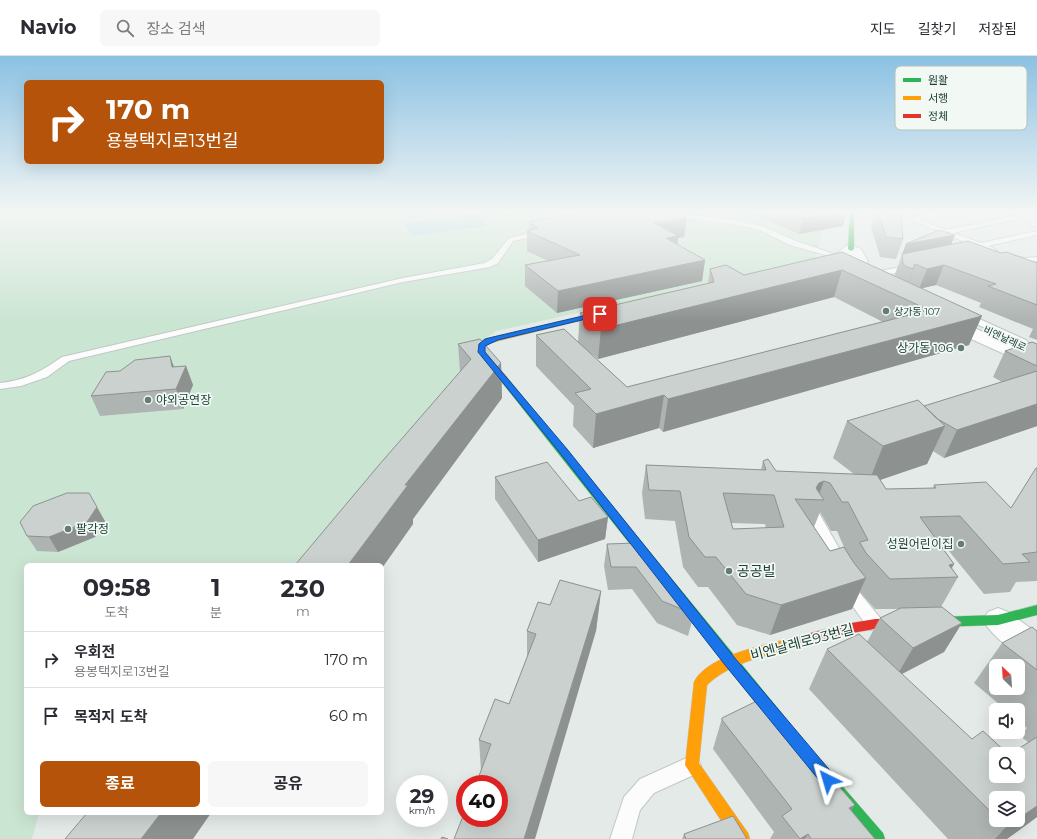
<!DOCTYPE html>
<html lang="ko">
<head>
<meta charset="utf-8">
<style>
	:root { --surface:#fff; --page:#f7f7f7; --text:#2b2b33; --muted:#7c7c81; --line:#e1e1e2; --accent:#b45309 }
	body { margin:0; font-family:Montserrat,"Noto Sans KR",sans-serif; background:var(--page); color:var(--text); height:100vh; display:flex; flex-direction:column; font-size:15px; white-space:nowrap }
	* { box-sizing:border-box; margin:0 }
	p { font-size:13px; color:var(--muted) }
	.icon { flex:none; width:22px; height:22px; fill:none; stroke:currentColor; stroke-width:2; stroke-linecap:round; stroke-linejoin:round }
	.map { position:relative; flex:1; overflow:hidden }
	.details { position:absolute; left:24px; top:507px; width:360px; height:252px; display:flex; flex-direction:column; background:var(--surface); border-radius:6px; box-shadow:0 4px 16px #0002 }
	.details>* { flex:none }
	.hud { position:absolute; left:24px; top:24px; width:360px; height:84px; border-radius:6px; box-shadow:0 4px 16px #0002; background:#b45309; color:#fff; overflow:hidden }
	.needle { width:26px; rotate:335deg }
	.controls { position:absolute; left:989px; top:603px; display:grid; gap:8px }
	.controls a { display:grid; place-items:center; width:36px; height:36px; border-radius:6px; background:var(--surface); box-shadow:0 4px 16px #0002; font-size:20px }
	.speed { position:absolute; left:396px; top:719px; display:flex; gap:8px; font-size:20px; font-weight:700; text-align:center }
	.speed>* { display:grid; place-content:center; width:52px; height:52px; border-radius:50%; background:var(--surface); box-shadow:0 4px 16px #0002; line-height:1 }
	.speed small { font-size:10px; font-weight:400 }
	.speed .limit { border:6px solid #d22; background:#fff; color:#111 }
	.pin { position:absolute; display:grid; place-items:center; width:34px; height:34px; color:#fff; margin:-17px; border-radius:8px; box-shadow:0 2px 6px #0006 }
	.me { position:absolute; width:44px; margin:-22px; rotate:320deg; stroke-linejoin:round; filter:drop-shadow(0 0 3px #0008) }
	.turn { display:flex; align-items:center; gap:14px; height:84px; padding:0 16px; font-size:18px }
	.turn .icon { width:52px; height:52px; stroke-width:2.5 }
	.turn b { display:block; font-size:28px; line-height:34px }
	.eta { display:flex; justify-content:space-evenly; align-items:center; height:68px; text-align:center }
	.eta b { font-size:24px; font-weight:700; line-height:28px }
	.cta { display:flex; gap:8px; margin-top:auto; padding:8px 16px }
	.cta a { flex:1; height:46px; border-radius:6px; background:var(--accent); color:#fff; font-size:16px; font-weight:700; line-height:46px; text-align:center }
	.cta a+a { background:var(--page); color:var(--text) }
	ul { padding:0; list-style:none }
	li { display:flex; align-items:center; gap:12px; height:56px; padding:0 16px; border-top:1px solid var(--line) }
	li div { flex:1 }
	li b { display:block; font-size:15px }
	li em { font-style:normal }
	header { display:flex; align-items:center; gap:24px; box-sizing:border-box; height:56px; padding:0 20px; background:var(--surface); border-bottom:1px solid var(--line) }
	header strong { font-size:19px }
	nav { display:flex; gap:22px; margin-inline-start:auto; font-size:14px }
	.search { width:280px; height:36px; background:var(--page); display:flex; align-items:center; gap:10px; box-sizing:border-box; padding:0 14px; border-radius:6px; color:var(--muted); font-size:15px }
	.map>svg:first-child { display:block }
</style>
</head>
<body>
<header>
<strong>Navio</strong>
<div class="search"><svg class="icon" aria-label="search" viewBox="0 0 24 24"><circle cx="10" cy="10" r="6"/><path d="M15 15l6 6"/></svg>장소 검색</div>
<nav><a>지도</a><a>길찾기</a><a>저장됨</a></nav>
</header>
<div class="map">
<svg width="1037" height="783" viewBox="0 0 1037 783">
	<rect width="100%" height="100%" fill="#e4eae7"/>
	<path fill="#cbe5d3" d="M0,156h826l-10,48 -320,71 -22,16 -22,45 -89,110 -70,63h-267v248h13l-7,26h-32z"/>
	<path fill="#a0d4dc" d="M481,156h6l-8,5 8,9 -74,10 -8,-11 4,-2 67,-9z"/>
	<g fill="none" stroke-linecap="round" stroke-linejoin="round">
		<g stroke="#c1c7c4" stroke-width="2">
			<path id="lane" d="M667,156l71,9 26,6 32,14 44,15 -4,2 -46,-13 -30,-15 -22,-5 -73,-10v-2z
				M938,156h12l-31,8 27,10 69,-14 3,2 -1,1 -64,14 28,10 56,-12v4l-49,11 9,4 -20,6 -4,-2 1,-2 11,-2 -74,-30 4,-3z
				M1032,166l5,1v4l-7,-2v-2z
				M543,175l2,1v2l-32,7 -15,22 -8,4 -87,15 -334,79 -22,16 -26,9 -21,3v-6c27,-3 40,-11 62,-26l341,-79 82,-15 7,-4 17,-21z
				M1012,199l13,3 12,-1v4l-12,1 -13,-3z
				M911,209l4,2 -1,2 -33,7 2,4 -1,2h-6l-4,-6 3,-4z
				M964,256l62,28 7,8 -5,3 -3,-1 -5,-6 -59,-27 -1,-2 1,-2z
				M814,455l5,2 21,37 4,16 -2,4 -5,1 -5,-1 -6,-20 -19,-34 2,-3z
				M846,524l5,2 30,37 2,5 -2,5 -6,2 -6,-2 -28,-39 -3,-4 3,-4z
				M691,700l7,3 3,7 -3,7 -44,20 -14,17 -8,29h-22l14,-42 16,-18z"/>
		</g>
		<g stroke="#c1c7c4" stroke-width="2">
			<path id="street" d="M851,189l10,4 7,12 -2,3 -5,1 -5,-1 -5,-9 -11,5 -5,-1 -2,-3 13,-10z
				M946,260l75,32 16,3v10l-26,-4 -71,-32 -2,-4 2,-4z
				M998,552l10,4 29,21v31c-17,-6 -46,-28 -54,-44l5,-8z"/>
		</g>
		<g stroke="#bfc8c4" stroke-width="1">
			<path id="fast" d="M850,156h4v37l-3,2 -3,-2z
				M500,320h6l278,340 2,5 -2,5 -5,1 -5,-1 -274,-346 -1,-2z
				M1037,549v10l-39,10 -62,2 -4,-2 -2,-3 2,-3 4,-2 62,-2z
				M833,722l5,3 45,52 2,6h-18l-39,-48 -3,-5 3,-5z"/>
		</g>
		<g stroke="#bfc8c4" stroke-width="1">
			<path id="slow" d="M609,254l3,2 -1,1 -121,30 -5,4 1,5 20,24 1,2 -1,2h-6l-22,-28 -1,-6 8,-7z
				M796,581l4,1 2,4 -2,4c-33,11 -66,14 -93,39l-8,78 49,70 2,6h-17l-48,-74 9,-83c13,-27 75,-38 102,-45z"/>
		</g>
		<g stroke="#bfc8c4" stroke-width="1">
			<path id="jam" d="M936,561l4,2 2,3 -2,3 -4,2 -61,2 -35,6 -44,12 -4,-1 -2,-4 2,-4 4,-1 44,-12 35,-6z"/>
		</g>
		<use href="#lane" fill="#fbfcfb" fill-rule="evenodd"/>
		<use href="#street" fill="#fbfcfb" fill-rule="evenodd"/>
		<use href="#fast" fill="#30b455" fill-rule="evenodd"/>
		<use href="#slow" fill="#ff9f0a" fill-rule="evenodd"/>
		<use href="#jam" fill="#e5322d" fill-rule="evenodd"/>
	</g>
	<path fill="#aeb4b2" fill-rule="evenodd" d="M759,156h88l-4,14 -44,8 -41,-18z
		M875,156h12l16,27 -7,20 -16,-2 -9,-30z
		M687,162l-3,19 -6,1 -1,7 28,15 -3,21 -145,32 -32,-27v-21l23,-4 -21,-10v-20h2v-9z
		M906,188l45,1 50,8 36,10v77l-8,-3 4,-8 -54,-22 2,-4 -45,-18 -14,3 47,57 -306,87 -4,-4 -66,20 -20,-22 1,-20 -38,-40v-31l42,7 2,-29 128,-29 2,-15 34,6 98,-23 53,24v-2zM834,241l49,25 -256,65 -44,-40 15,12z
		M458,288l43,19 1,35 -89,121v5l-31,44v-3l78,-193z
		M1037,288v82l-93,32 -11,-7 -6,13 -47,16 6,9 47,-1 1,-3 77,23 26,-40v113l-21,1 -6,10 -26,2 -40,-49h-3l13,19 -2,4 6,9 -17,30 21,16 -18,29 -42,22 94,102 32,-34 -8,-6 7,-8 -9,-7v-11h-12l-32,-27 28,-40 35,-12v186l-30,22h-59l-139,-150 18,-40 40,-7 13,-24 19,-9h-24l-15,-17 -8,17 -82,26 -33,-10 -29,-38h-10l-15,-20 -8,-46 -30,-2 -3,-26 4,-28 115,5 2,-9 13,10 78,3 -21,-16 14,-37 77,-15 78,-24 -9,-5 12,-26zM820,456l11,19h6l7,16 -14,4 -16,-24zM731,467l34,1 1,4 -33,1zM996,610h22v22h-22zM996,742l22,22h-22z
		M186,310l7,19 -10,24 -83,7 -9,-20 83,-29z
		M495,421l84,24 29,16 -3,22 -67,23 -43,-63z
		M105,465l-10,16 -37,15 -21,-1 -10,-15z
		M607,488l32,11 55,59 -6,22 -31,-13 -25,-34 -24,1 -4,-24z
		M601,535l-5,40 -115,140 -2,-31 30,-36 18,-47v-26l23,-26z
		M722,662l133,87 -4,5 24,29h-105l4,-7 -61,-83z
		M684,778l63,5h-65z"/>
	<path fill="#8d9291" d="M843,156h4l-4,14 -44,8 4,-15z
		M687,162l-3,19 -6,1 -2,18 -22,-33z
		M955,179l-8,20h-45l4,-11z
		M705,204l-3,21 -145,32 1,-22z
		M915,208l-7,20 -2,5 7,-20z
		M944,209l-8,20 -17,4 8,-20z
		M842,214l-8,27 -236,62 3,-30z
		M982,260l-13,29 -306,87 5,-33z
		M170,300l7,19 9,-9 7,19 -10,24 -7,-20z
		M501,307l1,35 -89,121v5l-31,44v-3h-34l57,-80z
		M664,339l-5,33 -66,20 3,-34z
		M1037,348v22l-93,32 13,-28z
		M945,370l-18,38 -59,20 15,-38z
		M824,425l-7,19 -1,-12 3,-5z
		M97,451l8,14 -10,16 -37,15 -9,-15z
		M608,461l-3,22 -67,23v-22z
		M954,508l-8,13 3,-12z
		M866,522l-14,31 -82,26 11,-30z
		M601,535l-5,40 -61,208h-11z
		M962,567l-18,29 -48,25 17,-29z
		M855,749l-17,27 11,-24z
		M1037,750v11l-30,22h-12l11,-12 10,-7h2v-1z
		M161,757h50l-18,26h-52z
		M808,778l-3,5h-5z"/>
	<path fill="#cad1cf" stroke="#8d9291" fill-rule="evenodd" d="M592,156h82l13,6 -33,5 24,13 -12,2 39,22 -147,31 -33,-26 55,-10 -53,-24 11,-3 -9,-6z
		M785,156h58l-40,7z
		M878,156h9l14,5 2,22 -17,-2z
		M939,174l16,5 -49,9z
		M968,185l33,12 5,-1 31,11v42l-49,-19 8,-2 -52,-19 -17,4 -12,-5 -2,5 -6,-2 -4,-3 -1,-10z
		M842,196l140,64 -314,83 -4,-4 -68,19 -21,-21 16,-4 -55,-54 28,-6 63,58 302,-77 -87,-40 -241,59 -21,-16 134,-31 -4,-13 16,-4 18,10z
		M480,283l21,24 -96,122h3l-60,80h-53l84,-100 92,-106 -13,-15z
		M1032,286l5,2v22l-32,-15z
		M170,300l2,11 14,-1 -10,23 -85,7 15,-24 14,-1 15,-11z
		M1037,315v33l-80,26 -21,-12 -12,-12z
		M918,344l27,26 -62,20 -36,-25z
		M768,403l8,12 101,4 9,14 50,-1 -2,-3 52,-3 25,26 25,-40h1v84l-15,2 8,8 -27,2 -43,-48 -40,1 34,47 -5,1 9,12 -68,2 -24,-26 -6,-10v-1l8,-2 -20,-38h-6l-12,-19 -6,-2 -5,2 -3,5 8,12 -29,-1 35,52 14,-4 10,16 12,15 -85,27 -35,-11 -30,-37h-11l-16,-20 -9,-46 -31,-1 -3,-25 120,5 -3,-9zM723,437l51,2 10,32 -51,2z
		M547,406l32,39 12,-4 17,20 -70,23 -43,-63z
		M67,437h22l8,14 -10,15 -38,15 -22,-1 -7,-14 13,-16z
		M636,487l3,12 5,-4 50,63 -32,-13 -26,-34h-25l-4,-23z
		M560,524l41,11 -77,248h-70l11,-28v7h34v-34h-23l15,-40 -12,-4 16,-41 14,5 27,-70 -9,-3 11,-29 12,3z
		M942,551l20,16 -49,25 -33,-30 21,-10z
		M1032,571l5,4v39l-35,-27z
		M859,578l113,105 11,-8 25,23h-12v22h22v-22h-8l27,-17v69l-19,13v-21h-22v19l-169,-168z
		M763,642l92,107 -6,3 26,31h-64l-3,-5 -8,5 -18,-23 10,-7 -70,-89v-2z
		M87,757h74l-20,26h-76z
		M733,760l14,23h-61l-2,-5z
		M999,764h17l-10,7z
		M442,781l6,2h-7z"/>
	<linearGradient id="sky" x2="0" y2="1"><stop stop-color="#8bc1e3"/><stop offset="0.59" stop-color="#f3f6f4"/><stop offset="1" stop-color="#f3f6f4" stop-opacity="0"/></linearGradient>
	<rect width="1037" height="265" fill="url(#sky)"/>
	<path fill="#1a73e8" stroke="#114b97" d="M600,256l4,2 -1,1 -105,25 -13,6v6l82,97 167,208 99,117 3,6 -3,5 -5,2 -5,-2 -98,-120 -165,-212 -82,-101 1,-8 6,-5 8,-2z"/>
	<g fill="#647c75" stroke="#f2f9f5" stroke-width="1.5">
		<circle cx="886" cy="255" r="4"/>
		<circle cx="961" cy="292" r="4"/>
		<circle cx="148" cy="344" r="4"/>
		<circle cx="68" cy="473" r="4"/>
		<circle cx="961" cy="488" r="4"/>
		<circle cx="729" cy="515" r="4"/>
	</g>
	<g text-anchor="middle" stroke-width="3.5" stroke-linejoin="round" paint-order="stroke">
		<g font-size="10" fill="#1f4037" stroke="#f2f9f5" text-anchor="start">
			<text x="894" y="259">상가동 107</text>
		</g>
		<g font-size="10" fill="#1f4037" stroke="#f2f9f5">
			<text transform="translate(1005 282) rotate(25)" y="4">비엔날레로</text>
		</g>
		<g font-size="12" fill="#1f4037" stroke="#f2f9f5" text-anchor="end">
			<text x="953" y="296">상가동 106</text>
			<text x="156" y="348" text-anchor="start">야외공연장</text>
			<text x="76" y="477" text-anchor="start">팔각정</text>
			<text x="953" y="492">성원어린이집</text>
		</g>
		<g font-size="14" fill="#1f4037" stroke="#f2f9f5" text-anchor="start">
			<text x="737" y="520">공공빌</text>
		</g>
		<g font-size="14" fill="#1f4037" stroke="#f2f9f5">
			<text transform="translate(802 586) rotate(-15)" y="5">비엔날레로93번길</text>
		</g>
	</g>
	<rect x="895" y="10" width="132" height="64" rx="6" fill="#f2f9f5" stroke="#b3c2bc" stroke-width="1"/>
	<rect x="903" y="22" width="18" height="4" fill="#30b455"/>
	<rect x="903" y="40" width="18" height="4" fill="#ff9f0a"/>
	<rect x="903" y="58" width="18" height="4" fill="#e5322d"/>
	<g font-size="11" fill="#1f4037">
		<text x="928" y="28">원활</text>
		<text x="928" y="46">서행</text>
		<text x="928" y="64">정체</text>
	</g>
</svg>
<div class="controls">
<a><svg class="needle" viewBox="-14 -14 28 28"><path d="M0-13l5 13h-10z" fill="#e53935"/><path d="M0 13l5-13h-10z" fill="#7c7c81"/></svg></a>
<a><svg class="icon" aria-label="sound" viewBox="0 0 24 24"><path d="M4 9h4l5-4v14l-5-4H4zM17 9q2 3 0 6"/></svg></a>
<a><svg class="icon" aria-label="search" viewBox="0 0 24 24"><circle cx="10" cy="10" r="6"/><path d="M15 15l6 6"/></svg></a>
<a><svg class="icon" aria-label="layers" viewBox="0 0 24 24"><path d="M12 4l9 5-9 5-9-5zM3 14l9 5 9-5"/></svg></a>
</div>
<div class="speed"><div>29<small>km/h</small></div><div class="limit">40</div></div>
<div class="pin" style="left:600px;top:258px;background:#d93025"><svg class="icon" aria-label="arrive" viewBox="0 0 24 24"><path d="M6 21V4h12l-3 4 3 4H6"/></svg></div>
<svg class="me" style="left:828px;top:724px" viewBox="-20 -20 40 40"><path d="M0-17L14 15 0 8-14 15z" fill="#1a73e8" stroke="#fff" stroke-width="4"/></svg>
<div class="hud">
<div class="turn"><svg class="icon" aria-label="right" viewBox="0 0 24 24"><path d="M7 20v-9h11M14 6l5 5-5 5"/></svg><div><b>170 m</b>용봉택지로13번길</div></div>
</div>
<section class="details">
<div class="eta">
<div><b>09:58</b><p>도착</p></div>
<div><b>1</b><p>분</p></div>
<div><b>230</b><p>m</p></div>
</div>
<ul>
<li><svg class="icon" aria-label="right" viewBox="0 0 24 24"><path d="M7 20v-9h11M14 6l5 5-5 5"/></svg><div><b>우회전</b><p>용봉택지로13번길</p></div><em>170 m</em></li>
<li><svg class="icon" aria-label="arrive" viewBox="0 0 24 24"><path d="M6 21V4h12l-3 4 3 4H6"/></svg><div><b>목적지 도착</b></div><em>60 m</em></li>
</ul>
<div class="cta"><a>종료</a><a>공유</a></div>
</section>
</div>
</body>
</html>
